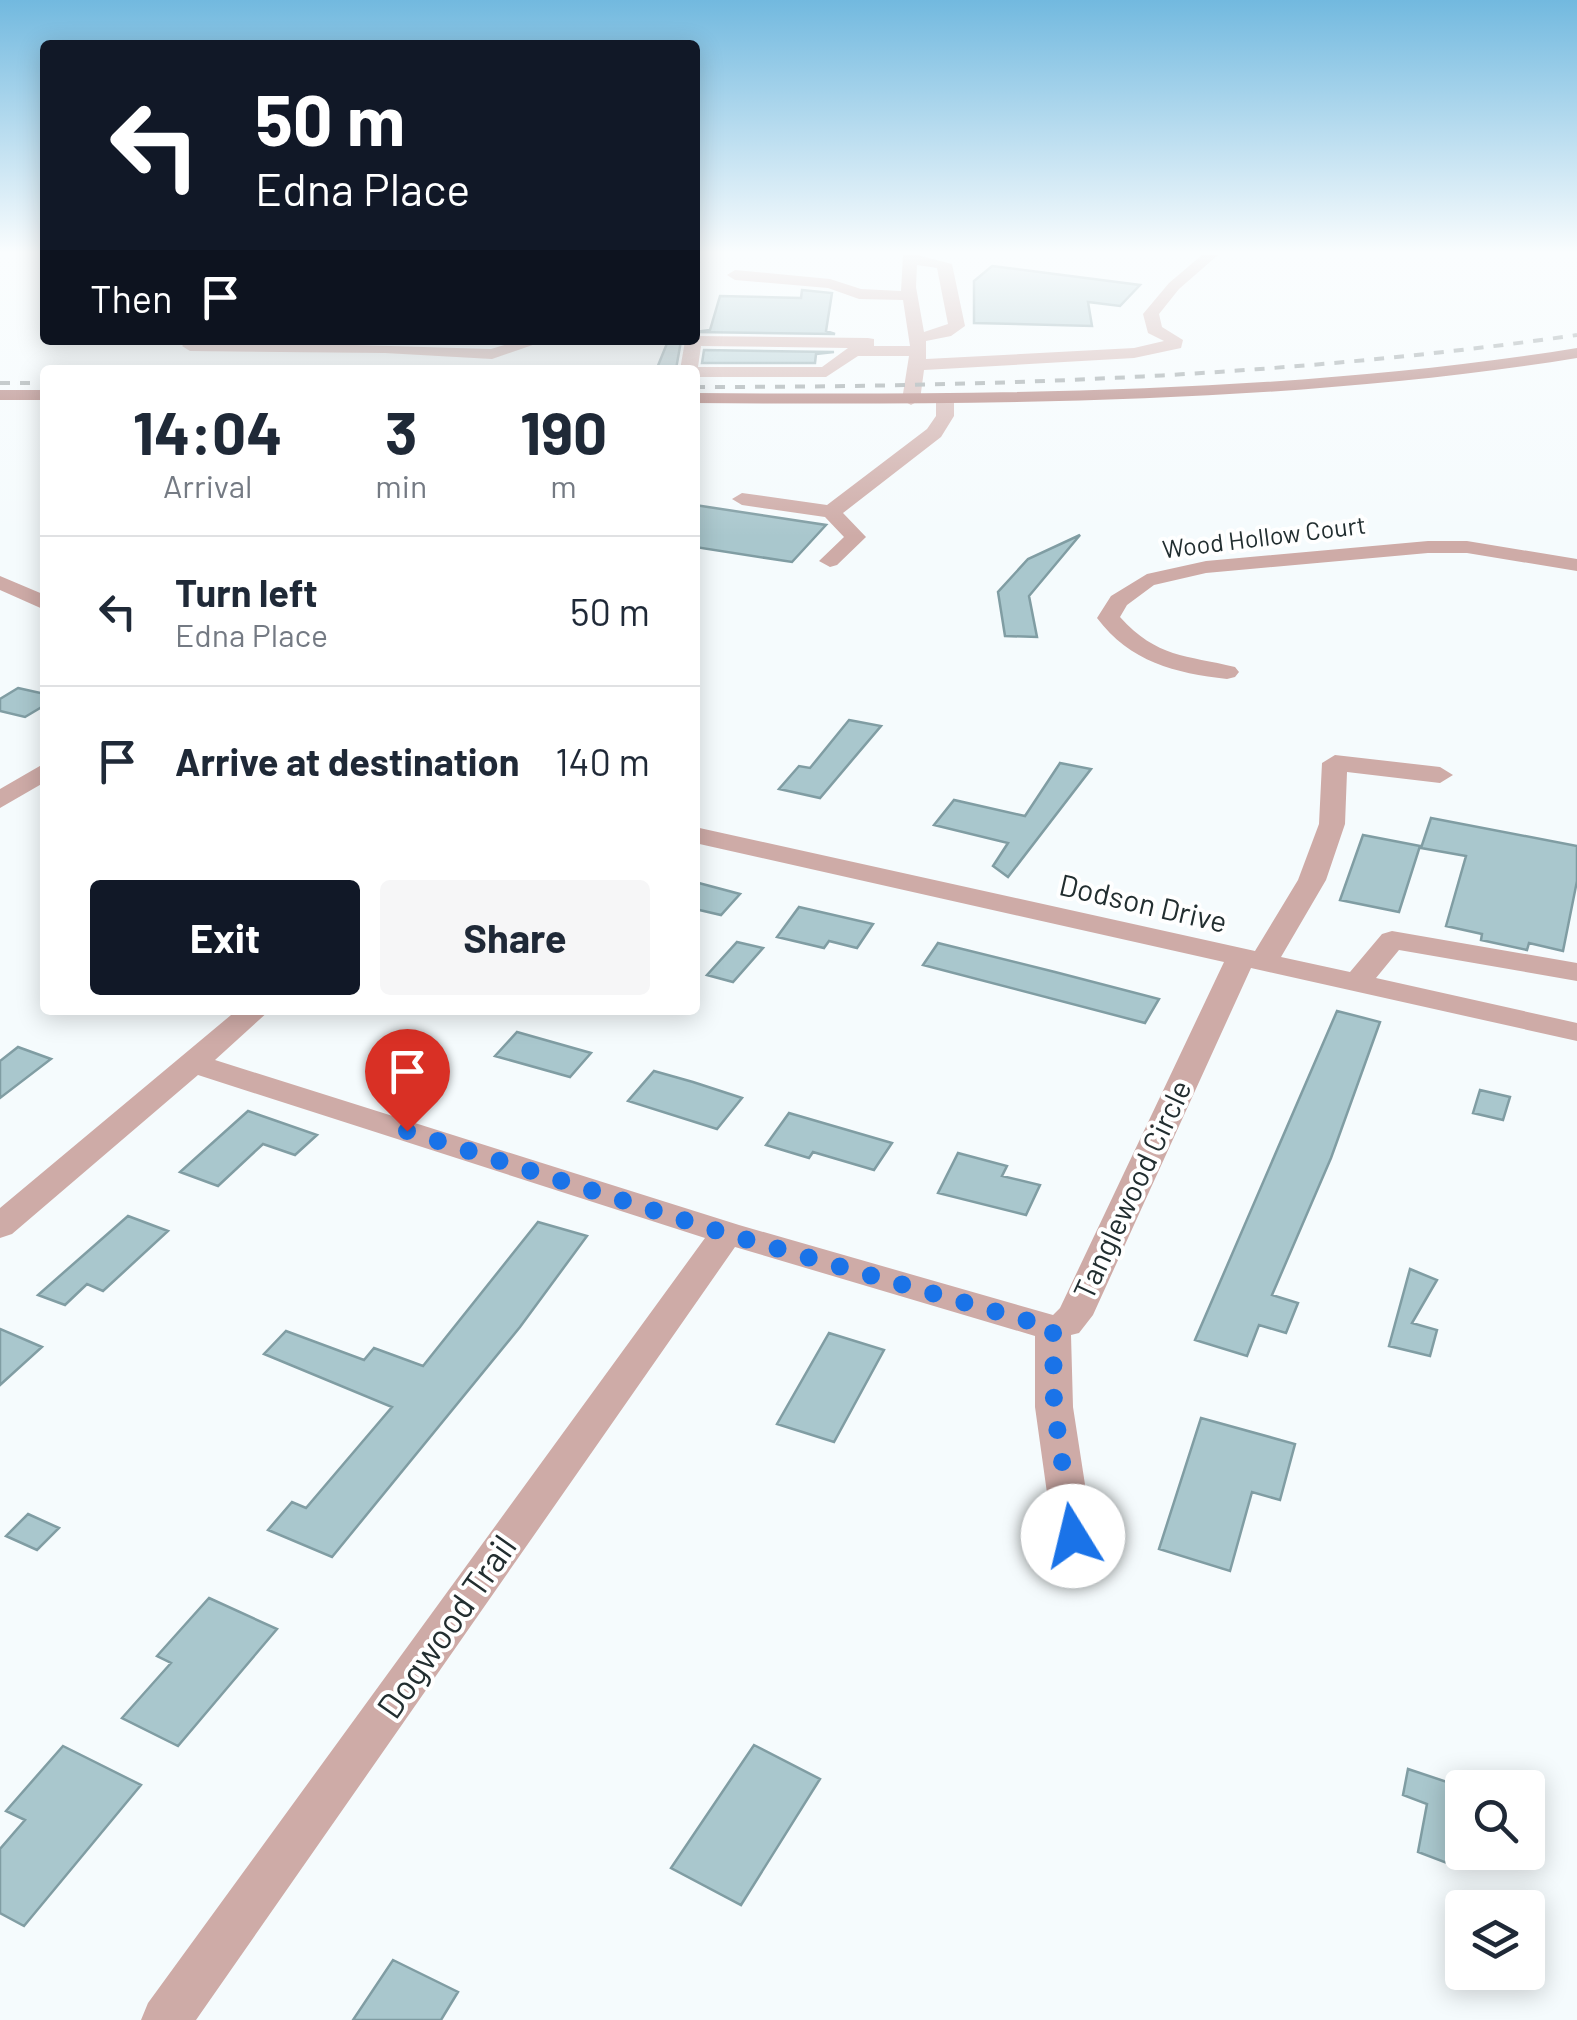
<!DOCTYPE html>
<html lang="en">
<head>
<meta charset="utf-8">
<style>
	:root { --surface:#fff; --page:#f6f6f7; --text:#1f2937; --muted:#747a83; --line:#e0e1e3; --accent:#111827 }
	body { margin:0; font-family:Barlow,sans-serif; background:var(--page); color:var(--text); height:100vh; display:flex; flex-direction:column; font-size:38px; white-space:nowrap }
	* { box-sizing:border-box; margin:0 }
	p { font-size:32px; color:var(--muted) }
	.icon { flex:none; width:55px; height:55px; fill:none; stroke:currentColor; stroke-width:2; stroke-linecap:round; stroke-linejoin:round }
	.map { position:relative; flex:1; overflow:hidden }
	.side { position:absolute; left:40px; top:365px; width:660px; height:650px; display:flex; flex-direction:column; background:var(--surface); border-radius:10px; box-shadow:0 5px 25px #0003 }
	.side>* { flex:none }
	.guide { position:absolute; left:40px; top:40px; width:660px; height:305px; border-radius:10px; box-shadow:0 5px 25px #0003; background:#111827; color:#fff; overflow:hidden }
	.fabs { position:absolute; left:1445px; top:1770px; display:grid; gap:20px }
	.fabs a { display:grid; place-items:center; width:100px; height:100px; border-radius:10px; background:var(--surface); box-shadow:0 5px 25px #0003; font-size:50px }
	.pin { position:absolute; display:grid; place-items:center; width:85px; height:85px; color:#fff; margin:-102px -42px; border-radius:50% 50% 50% 0; rotate:-45deg; box-shadow:0 0 10px #0007 }
	.pin .icon { rotate:45deg }
	.me { position:absolute; width:110px; margin:-55px; rotate:351deg; stroke-linejoin:round; filter:drop-shadow(0 0 8px #0008) }
	.turn { display:flex; align-items:center; gap:35px; height:210px; padding:0 50px; font-size:45px }
	.turn .icon { width:130px; height:130px; stroke-width:2.5 }
	.turn b { display:block; font-size:70px; line-height:85px }
	.then { display:flex; align-items:center; height:95px; padding:0 50px; background:#0003; gap:20px; font-size:38px }
	.eta { display:flex; justify-content:space-evenly; align-items:center; height:170px; text-align:center }
	.eta b { font-size:60px; font-weight:700; line-height:70px }
	.cta { display:flex; gap:20px; margin-top:auto; padding:20px 50px }
	.cta a { flex:1; height:115px; border-radius:10px; background:var(--accent); color:#fff; font-size:40px; font-weight:700; line-height:115px; text-align:center }
	.cta a+a { background:var(--page); color:var(--text) }
	ul { padding:0; list-style:none }
	li { display:flex; align-items:center; gap:30px; height:150px; padding:0 50px; border-top:2px solid var(--line) }
	li div { flex:1 }
	li b { display:block; font-size:38px }
	li em { font-style:normal }
	.map>svg:first-child { display:block }
</style>
</head>
<body>
<div class="map">
<svg width="1577" height="2020" viewBox="0 0 1577 2020">
	<rect width="100%" height="100%" fill="#f5fbfd"/>
	<path fill="#a9c7cd" stroke="#809da3" stroke-width="2.5" d="M992,266l148,19 -20,21 -32,-4 4,24 -118,-3v-42z
		M802,290l30,3 -6,38 9,3 -140,-2 15,-2 10,-34 81,2z
		M668,341h13l-5,28 -19,-1z
		M704,350l130,2 -18,2 -1,9h-113z
		M695,505l131,20 -34,37 -97,-15z
		M1080,535l-51,61 8,41 -32,-1 -7,-44 30,-33z
		M18,688l27,6v11l-20,12 -25,-6v-12z
		M849,720l32,6 -61,72 -41,-9 20,-23 11,2z
		M1060,763l31,6 -83,108 -15,-11 15,-23 -74,-18 20,-25 71,16z
		M1431,818l146,28v35l-14,70 -34,-8 -2,7 -46,-10 1,-6 -36,-8 20,-70 -45,-8z
		M1363,835l57,11 -21,66 -59,-12z
		M695,882l45,12 -19,21 -26,-6z
		M799,907l74,17 -16,24 -28,-7 -5,7 -47,-11z
		M737,942l26,6 -30,34 -26,-7z
		M938,943l117,29 104,27 -14,24 -222,-58z
		M1337,1011l43,11 -49,136 -59,137 26,8 -12,30 -27,-8 -12,31 -52,-16z
		M517,1032l74,21 -21,24 -75,-21z
		M18,1047l33,12 -51,39v-37z
		M654,1071l39,11 49,16 -25,31 -89,-28z
		M1480,1090l30,7 -7,23 -30,-7z
		M248,1111l69,24 -22,20 -32,-11 -45,42 -38,-14z
		M789,1113l103,30 -18,27 -61,-18 -4,6 -43,-13z
		M958,1153l49,13 -5,10 38,9 -14,30 -88,-22z
		M128,1216l40,15 -65,60 -16,-7 -22,21 -27,-10z
		M538,1222l49,14 -67,91 -188,230 -64,-27 24,-28 14,6 86,-101 -128,-53 22,-23 78,29 10,-12 49,18z
		M1410,1269l27,11 -25,43 25,7 -7,26 -41,-10z
		M0,1329l42,18 -42,38z
		M829,1333l55,17 -50,92 -57,-18z
		M1201,1418l94,26 -15,56 -28,-8 -22,79 -71,-22z
		M28,1514l31,14 -22,22 -31,-14z
		M209,1598l68,31 -99,117 -56,-28 49,-55 -14,-7z
		M754,1745l66,34 -79,126 -70,-37z
		M63,1746l78,39 -117,141 -24,-13v-64l25,-29 -19,-9z
		M1408,1769l54,18 -2,81 -42,-16 9,-48 -24,-9z
		M393,1960l65,32 -17,28h-88z"/>
	<g fill="none" stroke-linecap="round" stroke-linejoin="round">
		<path fill="#ceaba7" fill-rule="evenodd" d="M903,255h14l35,9 13,62 -14,10 -25,5v18l208,-11 30,-7 -16,-8 -5,-19 26,-31 33,-28h16l-39,34 -20,25 3,13 21,13 -2,8 -47,10 -210,12 -4,30 -9,5 -9,-5 7,-44h-51l-32,21h-131v-7h-15l5,-29 10,-1v-4l173,2 6,1v7h36l-7,-46 -44,-1 -31,-11 -93,-8 -8,-5 8,-5 95,9 31,10 40,2zM917,265l20,3 11,56 -24,8 -8,-45zM701,346l147,2 -26,19h-124z
			M188,340l303,9 30,-9h26l-55,19 -107,-6 -195,-2 -8,-5z
			M945,394l9,5v17l-13,21 -98,76 23,24 -29,28 -7,2 -11,-6 25,-24 -19,-20 -83,-12 -10,-6 10,-6 85,12 100,-76 9,-13v-17z
			M1428,541h39l110,18v12l-110,-18h-39l-222,20 -52,12 -27,20 -7,12c37,41 66,38 115,50l4,5 -4,5 -8,2c-52,-6 -97,-17 -130,-61l14,-22 36,-22 59,-13z
			M0,576l45,19v15l-45,-20z
			M1335,755l105,12 13,8 -13,8 -93,-11 -2,52 -19,56 -45,77 69,15 32,-38 10,-3 185,32v18l-178,-31 -23,28 201,45v18l-326,-73 -158,347 -14,18 -8,2 2,72 20,129 -6,11 -14,5 -14,-5 -6,-11 -18,-129v-71l-300,-89 -539,773h-55l7,-17 557,-765 -507,-163 -186,159 -12,4v-30l237,-198h33l-55,50 524,165 314,90 7,-7 164,-346 -529,-119v-16l560,124 43,-71 21,-56 3,-61z
			M45,763v19l-45,26v-19z"/>
		<path fill="#a46862" fill-rule="evenodd" d="M1577,348v10c-284,46 -594,47 -882,45v-10c288,2 598,1 882,-45z
			M0,390h45v10h-45z"/>
		<path stroke="#899294" stroke-width="4" stroke-dasharray="10 10" stroke-linecap="butt" d="M0,383h45
			M695,387c296,0 589,-10 882,-52"/>
	</g>
	<linearGradient id="sky" x2="0" y2="1"><stop stop-color="#72b9df"/><stop offset="0.47" stop-color="#fafdfe"/><stop offset="1" stop-color="#fafdfe" stop-opacity="0"/></linearGradient>
	<rect width="1577" height="537" fill="url(#sky)"/>
	<g fill="none" stroke-linecap="round" stroke-linejoin="round">
		<path stroke="#1a73e8" stroke-width="18" stroke-dasharray="0 32.4" d="M407,1131l320,103 326,94 1,79 19,129"/>
	</g>
	<g text-anchor="middle" stroke-width="8" stroke-linejoin="round" paint-order="stroke">
		<g font-size="25" fill="#222e30" stroke="#fff">
			<text transform="translate(1264 537) rotate(-7)" y="9">Wood Hollow Court</text>
		</g>
		<g font-size="30" fill="#222e30" stroke="#fff">
			<text transform="translate(1143 904) rotate(13)" y="10">Dodson Drive</text>
			<text transform="translate(1133 1190) rotate(-65)" y="10">Tanglewood Circle</text>
		</g>
		<g font-size="35" fill="#222e30" stroke="#fff">
			<text transform="translate(447 1627) rotate(-55)" y="12">Dogwood Trail</text>
		</g>
	</g>
</svg>
<div class="fabs">
<a><svg class="icon" aria-label="search" viewBox="0 0 24 24"><circle cx="10" cy="10" r="6"/><path d="M15 15l6 6"/></svg></a>
<a><svg class="icon" aria-label="layers" viewBox="0 0 24 24"><path d="M12 4l9 5-9 5-9-5zM3 14l9 5 9-5"/></svg></a>
</div>
<div class="pin" style="left:407px;top:1131px;background:#d93025"><svg class="icon" aria-label="arrive" viewBox="0 0 24 24"><path d="M6 21V4h12l-3 4 3 4H6"/></svg></div>
<svg class="me" style="left:1073px;top:1536px" viewBox="-20 -20 40 40"><circle r="19" fill="#fff"/><path d="M0-13L10 11 0 6-10 11z" fill="#1a73e8"/></svg>
<div class="guide">
<div class="turn"><svg class="icon" aria-label="left" viewBox="0 0 24 24"><path d="M17 20v-9H6M10 6l-5 5 5 5"/></svg><div><b>50 m</b>Edna Place</div></div>
<div class="then">Then<svg class="icon" aria-label="arrive" viewBox="0 0 24 24"><path d="M6 21V4h12l-3 4 3 4H6"/></svg></div>
</div>
<section class="side">
<div class="eta">
<div><b>14:04</b><p>Arrival</p></div>
<div><b>3</b><p>min</p></div>
<div><b>190</b><p>m</p></div>
</div>
<ul>
<li><svg class="icon" aria-label="left" viewBox="0 0 24 24"><path d="M17 20v-9H6M10 6l-5 5 5 5"/></svg><div><b>Turn left</b><p>Edna Place</p></div><em>50 m</em></li>
<li><svg class="icon" aria-label="arrive" viewBox="0 0 24 24"><path d="M6 21V4h12l-3 4 3 4H6"/></svg><div><b>Arrive at destination</b></div><em>140 m</em></li>
</ul>
<div class="cta"><a>Exit</a><a>Share</a></div>
</section>
</div>
</body>
</html>
